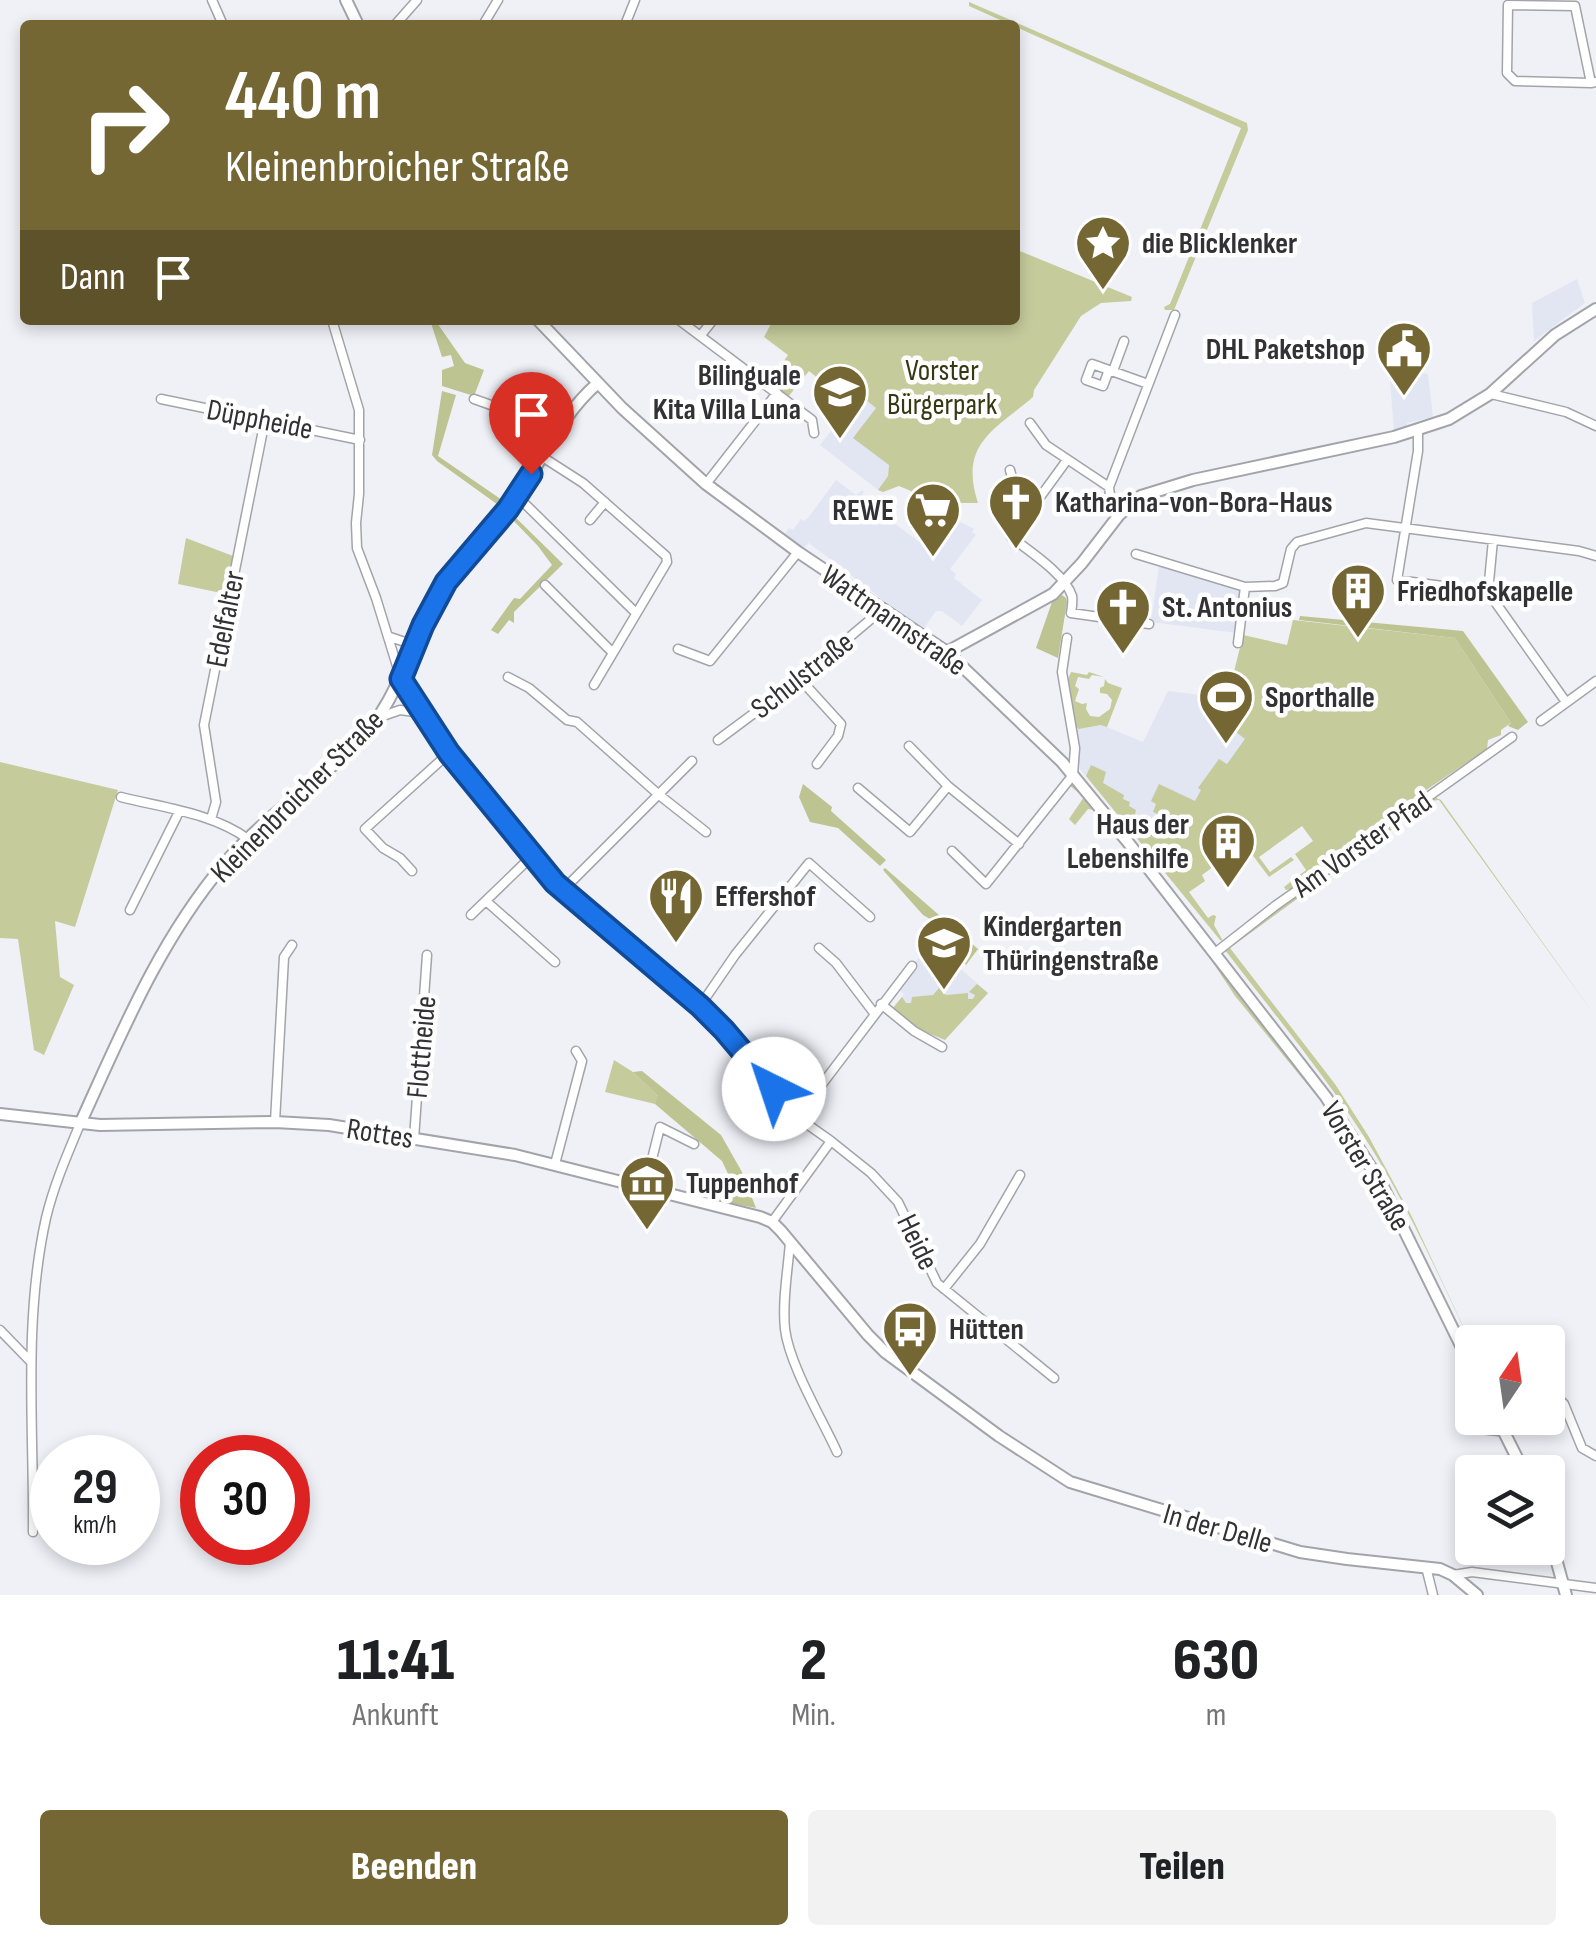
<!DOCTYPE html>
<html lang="de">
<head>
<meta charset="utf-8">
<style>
	:root { --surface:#fff; --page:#f2f2f2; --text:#202124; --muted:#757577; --accent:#756734 }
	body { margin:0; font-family:"Sofia Sans Condensed",sans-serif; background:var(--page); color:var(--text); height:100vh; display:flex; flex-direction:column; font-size:38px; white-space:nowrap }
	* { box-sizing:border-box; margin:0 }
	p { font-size:32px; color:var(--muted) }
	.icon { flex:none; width:55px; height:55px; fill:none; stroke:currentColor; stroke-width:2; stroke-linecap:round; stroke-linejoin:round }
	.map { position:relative; height:1595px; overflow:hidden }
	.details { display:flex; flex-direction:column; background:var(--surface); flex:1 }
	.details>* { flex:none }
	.banner { position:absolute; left:20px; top:20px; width:1000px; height:305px; border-radius:10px; box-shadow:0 5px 15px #0003; background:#756734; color:#fff; overflow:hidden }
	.needle { width:65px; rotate:13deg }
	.buttons { position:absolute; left:1455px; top:1325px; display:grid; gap:20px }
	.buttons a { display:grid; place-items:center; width:110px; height:110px; border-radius:10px; background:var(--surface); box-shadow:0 5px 15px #0003; font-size:50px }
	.speed { position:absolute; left:30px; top:1435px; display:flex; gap:20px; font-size:50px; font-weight:700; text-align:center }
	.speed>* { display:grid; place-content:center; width:130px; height:130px; border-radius:50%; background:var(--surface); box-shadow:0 5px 15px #0003; line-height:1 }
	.speed small { font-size:25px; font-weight:400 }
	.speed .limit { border:15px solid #d22; background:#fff; color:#111 }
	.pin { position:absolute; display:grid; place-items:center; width:85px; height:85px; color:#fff; margin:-102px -42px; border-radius:50% 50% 50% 0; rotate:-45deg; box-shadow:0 0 10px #0007 }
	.pin .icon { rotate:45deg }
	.me { position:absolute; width:110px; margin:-55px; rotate:319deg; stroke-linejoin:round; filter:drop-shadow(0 0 8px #0008) }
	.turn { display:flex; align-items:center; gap:35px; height:210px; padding:0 40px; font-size:45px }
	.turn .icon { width:130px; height:130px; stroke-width:2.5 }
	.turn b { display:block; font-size:70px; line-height:85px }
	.then { display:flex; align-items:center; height:95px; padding:0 40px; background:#0003; gap:20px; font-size:38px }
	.eta { display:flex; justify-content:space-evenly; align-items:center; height:170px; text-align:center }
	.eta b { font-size:60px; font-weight:800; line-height:70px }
	.primary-button { display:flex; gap:20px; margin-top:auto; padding:20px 40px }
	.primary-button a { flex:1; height:115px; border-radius:10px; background:var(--accent); color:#fff; font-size:40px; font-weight:800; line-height:115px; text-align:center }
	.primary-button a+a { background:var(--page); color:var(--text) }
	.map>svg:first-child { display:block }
</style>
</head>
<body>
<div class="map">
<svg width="1596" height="1595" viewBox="0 0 1596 1595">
	<rect width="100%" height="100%" fill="#eff1f7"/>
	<path fill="#e2e6f3" d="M1577,279l8,24 -51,38 -2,-38z
		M1389,367l39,7 5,43 -26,6v3l-13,4z
		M860,395l16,13 13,57 -1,11 -10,14 -58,-45z
		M836,480l20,15 5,-4h3l-3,7 57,43 4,-5 3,1 11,-15 10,-5 7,1 21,11 -2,3 4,3 -26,34 6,5 -2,4 28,22 -20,26 -20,-15h-6l-12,17 -33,-22 -82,-63 -5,5 -19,-14 4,-6 4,2 8,-11 3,2 4,-3z
		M1161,565l76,21 4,8 -4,39 -86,-11 8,-56z
		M1230,688l151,45 -204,154 -97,-118 -5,-43 5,3 22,-4 41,17 25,-51 59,7z
		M930,942l58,51 -43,47 -29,-12 -23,-20 11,-14 -5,-4 19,-22 -4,-4z"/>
	<path fill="#c5cb9b" d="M969,2l278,121 1,7 -74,180h-9l-1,-3 6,-3 71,-176 -272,-122z
		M1015,249l117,48 -1,4 -30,2 -20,13 -47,74 -1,7c-40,34 -74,47 -55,106h-32l-24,28c-10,2 -14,-6 -16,-14l7,-18 -2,-8 -12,-5 -16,6 -5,-2 10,-14 1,-11 -36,-27 23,-30 -37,-29 -9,9 -21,-17 -21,26 -19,-15 19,-27 -24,-18 9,-17h242z
		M186,538l47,18 -7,38 -48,-10z
		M1293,620l162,18 56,85 -10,7v5l-13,5 -1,9 -89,60 -36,32 -54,38 -18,10 -4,1 -2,-3 22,-17 -11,-16 18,-13 -11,-15 -43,31 11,15 21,-15 3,3 -25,17 -27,-36 -15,10 6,9 -9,7 -4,-5 -18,13 3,6 -16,11 19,26 5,-3 3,1 -2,9 9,16 -3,-1 -134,-164 5,-11 15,7 -3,11 21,12 -1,4 7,3 -1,4 7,4 -1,4 7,3 -2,5 8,3 -2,4 8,4 2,-4 8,3 2,-5 4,2 3,-8 -20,-9 3,-8 -5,-3 8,-17 36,17 6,-11 -3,-2 21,-29 8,5 18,-25 -17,-13 22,-31 -20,-7 13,-53 44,10z
		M1071,672l16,3 2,-3 15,5 -12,-2 -3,4 -11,-2 -3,9 4,3 -4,12 7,3 5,-1 -1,6 4,7 9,1 11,-8 2,-9 -5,-6 -7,-1v-5l4,-2 1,-7 3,4 14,5 -15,39 -6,-2 -22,4 -4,-3 -8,-44z
		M0,762l118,28 -43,137 -20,-6 5,56 14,8 -30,70 -10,-5 -16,-111 -18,-1z
		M1072,783l28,31 219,285 -84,-103 -27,-41 -113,-145 -7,-1 -13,16 -6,-6 15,-22 -14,-11z
		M1434,797l7,3 155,217 -157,-217 -8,1 -201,147 105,136 34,53 43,80 60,128c-34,-70 -66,-144 -109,-210 -42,-65 -91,-124 -138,-185l50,-41 110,-80z
		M977,984l11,9 -43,47 -29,-12 -23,-20 9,-11 4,6h5l1,-6 21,-2 6,-7 7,7 22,-2v6h5l2,-4 -6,-3z
		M614,1060l19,12 26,25 -4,7 -50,-12z"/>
	<path fill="#bdc391" d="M430,320h5l30,43 19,7 -10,26 -32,-10v-16l12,-4 -3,-11 -9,2z
		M442,391l14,4 -18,61 67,46 -4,5 -64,-46 -5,-6z
		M512,514l51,50 -49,48v11l-5,-3 -11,14 -7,-4 23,-32 6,1 32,-34 -14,-19 -28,-29z
		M1062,595l4,3 1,4 -9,56 -22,-10 16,-46z
		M1300,616l163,15 65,91 -10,8 -10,-4 3,-3 -56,-85 -156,-18z
		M803,784l29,23 -1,4 55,49 -6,6 -42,-38 -28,-6 -11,-25z
		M885,868l93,81 -12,16 -31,-34 2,-8 -14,-8 -40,-45z
		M642,1071l79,64 21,37 14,36 -31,-6 5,-24 -8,-17 -67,-57 3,-8 -25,-24z"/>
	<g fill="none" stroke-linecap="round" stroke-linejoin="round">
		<g stroke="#a3a4aa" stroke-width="11">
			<path id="street" d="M212,0l11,25
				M395,25l22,-25
				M483,25l15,-25
				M625,25l10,-25
				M1591,83l-16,-77 -67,-1 -1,68 8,8 76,2 5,-1
				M332,320l27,90v84l-3,29 1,25 19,50 25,81 21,34 27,40 106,130 145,123 24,24 73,87 34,24 -59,81
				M679,320l133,100 2,13
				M701,335l12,-15
				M1109,370l-6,16 -17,-6 6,-16 56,20
				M1113,371l11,-30
				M1491,394l75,18 30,14
				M161,399l199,41
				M474,399l84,30
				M520,419l30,24
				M1030,423l16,22 63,42
				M1418,431v20l-21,129 91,12
				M541,456l42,27 83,73 1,6 -73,123
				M1067,460l-56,77c18,14 54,37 61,59 1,5 0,11 -1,17l78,11
				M1010,470l4,15 22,17
				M706,484l71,-91
				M517,496l119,117
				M1119,515l-8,-12 -2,-16 66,-172
				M590,520l15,-18
				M1493,540l-5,52 78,110
				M1136,554l109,33
				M545,585l67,67
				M390,637l15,5 13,-5
				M1238,643l7,-56 30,-1 8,-3 8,-34 6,-7 69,-19 213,28 17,5
				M678,649l32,12 88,-109
				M508,677l21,11 38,32 10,2 81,72 48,38
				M800,679l41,45 -3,12 -21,28
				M380,717l20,-7 22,3
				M1541,721l55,-40
				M718,740l82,-61 84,-71
				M909,746l39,40 71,58
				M858,788l52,44 38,-46
				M121,797c43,11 91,16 127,42
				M211,819l5,-17 -12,-77 61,-305
				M952,851l34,33 87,-109 2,-27 -13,-76 5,-34
				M412,871l-12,-13 -17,-10 -18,-19 84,-76
				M563,890l129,-129
				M486,901l69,61
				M130,910l49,-98
				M471,915l61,-59
				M819,948l17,15 38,50
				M1215,953l60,-47 98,-69 15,-15 30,-18 94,-67
				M881,1004l33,27 28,16
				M700,1006l35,-51 74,-92 61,54
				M797,1117l115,-151
				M275,1122l9,-165 8,-12
				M414,1139l13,-184
				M831,1141l40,32 27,29 39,81 117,95
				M555,1164l27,-103 -6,-10
				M645,1187l15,-60 34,17
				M790,1242c-2,28 -8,59 -5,87 4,35 37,90 52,123
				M944,1289l36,-45 40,-69
				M0,1330l31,32
				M1548,1401l11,-2 5,5 18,44 14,8
				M33,1532c1,-104 -10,-211 13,-314 8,-33 21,-63 34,-94
				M1426,1567l7,28
				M1453,1575l19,-3 124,16"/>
		</g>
		<g stroke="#a3a4aa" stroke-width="14">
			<path id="secondary" d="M346,0l12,25
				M538,320l84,88 84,76 92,68 149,100 115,110 65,79 199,256 56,88 90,183
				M947,652l106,-58 29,-31 37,-48 22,-19 52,-16 201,-43 55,-18 41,-25 65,-59 41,-26
				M0,1114l100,11 175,-3 54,3 186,30 245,62 12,5 9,9 87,104 17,17 114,84 71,46 230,70 47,7 93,10 13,6 24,20
				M80,1124c41,-90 79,-183 144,-260 38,-44 87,-78 130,-117 43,-44 51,-89 78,-141 19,-38 51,-65 77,-97 31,-42 49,-92 89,-126
				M1479,1418l6,10 18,2
				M1503,1430l21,42
				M1503,1430l8,-12
				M1548,1530l18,65"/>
		</g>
		<use href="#street" stroke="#fff" stroke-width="8"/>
		<use href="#secondary" stroke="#fff" stroke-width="10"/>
	</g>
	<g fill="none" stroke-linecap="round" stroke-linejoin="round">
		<g stroke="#114b97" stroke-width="25">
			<path id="route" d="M531,474l-23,35 -62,73 -23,43 -22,54 48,74 106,130 145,123 24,24 50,59"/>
		</g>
		<use href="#route" stroke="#1a73e8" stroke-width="18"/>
	</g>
	<defs>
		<g id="sight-pin" transform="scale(2.875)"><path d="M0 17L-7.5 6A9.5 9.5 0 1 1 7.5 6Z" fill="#756734" stroke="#fefefe"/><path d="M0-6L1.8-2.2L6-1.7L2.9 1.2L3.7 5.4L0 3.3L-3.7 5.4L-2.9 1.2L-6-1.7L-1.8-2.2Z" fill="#fff"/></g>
		<g id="civic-pin" transform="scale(2.875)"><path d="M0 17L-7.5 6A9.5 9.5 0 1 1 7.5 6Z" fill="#756734" stroke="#fefefe"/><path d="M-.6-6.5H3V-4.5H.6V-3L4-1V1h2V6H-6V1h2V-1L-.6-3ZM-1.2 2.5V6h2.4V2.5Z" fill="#fff"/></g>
		<g id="school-pin" transform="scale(2.875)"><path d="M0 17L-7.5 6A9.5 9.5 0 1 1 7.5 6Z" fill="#756734" stroke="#fefefe"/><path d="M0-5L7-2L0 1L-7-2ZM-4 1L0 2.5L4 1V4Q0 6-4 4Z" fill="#fff"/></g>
		<g id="church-pin" transform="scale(2.875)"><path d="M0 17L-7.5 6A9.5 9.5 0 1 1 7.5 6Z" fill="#756734" stroke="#fefefe"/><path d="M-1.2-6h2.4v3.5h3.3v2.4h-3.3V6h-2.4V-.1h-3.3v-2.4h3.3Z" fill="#fff"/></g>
		<g id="supermarket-pin" transform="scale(2.875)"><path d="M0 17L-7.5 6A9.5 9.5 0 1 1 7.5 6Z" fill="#756734" stroke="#fefefe"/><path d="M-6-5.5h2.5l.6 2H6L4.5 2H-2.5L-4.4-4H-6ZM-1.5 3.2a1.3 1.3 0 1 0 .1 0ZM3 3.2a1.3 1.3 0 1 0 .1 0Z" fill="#fff"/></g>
		<g id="building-pin" transform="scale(2.875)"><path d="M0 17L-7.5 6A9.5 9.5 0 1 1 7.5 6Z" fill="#756734" stroke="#fefefe"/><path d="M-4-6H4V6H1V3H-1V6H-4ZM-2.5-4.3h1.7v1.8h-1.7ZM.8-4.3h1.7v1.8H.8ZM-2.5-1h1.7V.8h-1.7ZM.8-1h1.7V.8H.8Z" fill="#fff"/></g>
		<g id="stadium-pin" transform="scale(2.875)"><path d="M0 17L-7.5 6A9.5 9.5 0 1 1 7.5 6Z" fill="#756734" stroke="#fefefe"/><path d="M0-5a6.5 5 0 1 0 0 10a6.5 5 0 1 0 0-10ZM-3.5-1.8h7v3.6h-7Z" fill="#fff"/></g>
		<g id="restaurant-pin" transform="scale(2.875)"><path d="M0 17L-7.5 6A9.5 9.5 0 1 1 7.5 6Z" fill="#756734" stroke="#fefefe"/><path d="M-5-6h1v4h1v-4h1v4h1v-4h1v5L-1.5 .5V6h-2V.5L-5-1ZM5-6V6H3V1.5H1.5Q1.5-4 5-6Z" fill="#fff"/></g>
		<g id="museum-pin" transform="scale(2.875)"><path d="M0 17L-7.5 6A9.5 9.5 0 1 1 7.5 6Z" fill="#756734" stroke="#fefefe"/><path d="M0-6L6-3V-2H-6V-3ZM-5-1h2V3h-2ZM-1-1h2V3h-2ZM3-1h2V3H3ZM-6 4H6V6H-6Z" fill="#fff"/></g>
		<g id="bus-pin" transform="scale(2.875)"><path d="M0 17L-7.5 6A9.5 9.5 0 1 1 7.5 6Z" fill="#756734" stroke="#fefefe"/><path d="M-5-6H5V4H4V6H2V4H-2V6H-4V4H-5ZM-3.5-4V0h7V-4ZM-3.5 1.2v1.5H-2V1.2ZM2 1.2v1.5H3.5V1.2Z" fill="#fff"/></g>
	</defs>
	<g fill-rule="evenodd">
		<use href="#sight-pin" x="1103" y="243"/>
		<use href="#civic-pin" x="1404" y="349"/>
		<use href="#school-pin" x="840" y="392"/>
		<use href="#church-pin" x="1016" y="502"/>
		<use href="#supermarket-pin" x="933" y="510"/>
		<use href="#building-pin" x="1358" y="591"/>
		<use href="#church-pin" x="1123" y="607"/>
		<use href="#stadium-pin" x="1226" y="697"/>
		<use href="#building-pin" x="1228" y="841"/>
		<use href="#restaurant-pin" x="676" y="896"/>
		<use href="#school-pin" x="944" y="943"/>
		<use href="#museum-pin" x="647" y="1183"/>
		<use href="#bus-pin" x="910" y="1329"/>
	</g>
	<g text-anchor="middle" stroke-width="9" stroke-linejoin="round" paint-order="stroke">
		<g font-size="30" font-weight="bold" fill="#323234" stroke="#fefefe" text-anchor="start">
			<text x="1142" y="253">die Blicklenker</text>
			<text x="1365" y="359" text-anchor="end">DHL Paketshop</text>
			<text x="801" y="385" text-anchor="end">Bilinguale<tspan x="801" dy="34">Kita Villa Luna</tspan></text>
			<text x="1055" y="512">Katharina-von-Bora-Haus</text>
			<text x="894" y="520" text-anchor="end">REWE</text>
			<text x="1397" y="601">Friedhofskapelle</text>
			<text x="1162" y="617">St. Antonius</text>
			<text x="1265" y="707">Sporthalle</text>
			<text x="1189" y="834" text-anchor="end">Haus der<tspan x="1189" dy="34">Lebenshilfe</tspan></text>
			<text x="715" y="906">Effershof</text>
			<text x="983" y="936">Kindergarten<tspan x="983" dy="34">Thüringenstraße</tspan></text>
			<text x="686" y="1193">Tuppenhof</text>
			<text x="949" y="1339">Hütten</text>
		</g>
		<g font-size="30" fill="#353811" stroke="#fefefe">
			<text x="942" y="380">Vorster<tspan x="942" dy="34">Bürgerpark</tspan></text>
		</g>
		<g font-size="30" fill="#323234" stroke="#fefefe">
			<text transform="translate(260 419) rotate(11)" y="10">Düppheide</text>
			<text transform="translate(225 619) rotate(-79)" y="10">Edelfalter</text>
			<text transform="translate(894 620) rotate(35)" y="10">Wattmannstraße</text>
			<text transform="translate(802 675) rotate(-38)" y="10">Schulstraße</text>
			<text transform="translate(297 796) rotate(-45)" y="10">Kleinenbroicher Straße</text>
			<text transform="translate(1362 844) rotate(-35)" y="10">Am Vorster Pfad</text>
			<text transform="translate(421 1047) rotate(-85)" y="10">Flottheide</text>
			<text transform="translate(380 1133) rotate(9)" y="10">Rottes</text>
			<text transform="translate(1366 1166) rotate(59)" y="10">Vorster Straße</text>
			<text transform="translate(918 1242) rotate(64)" y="10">Heide</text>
			<text transform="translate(1218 1528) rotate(16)" y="10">In der Delle</text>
		</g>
	</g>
</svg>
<div class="buttons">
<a><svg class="needle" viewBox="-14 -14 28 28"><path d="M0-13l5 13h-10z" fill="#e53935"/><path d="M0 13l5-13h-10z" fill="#757577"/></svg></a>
<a><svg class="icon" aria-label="layers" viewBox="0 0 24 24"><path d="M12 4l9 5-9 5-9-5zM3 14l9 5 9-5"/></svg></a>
</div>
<div class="speed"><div>29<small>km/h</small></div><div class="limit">30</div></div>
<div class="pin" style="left:531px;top:474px;background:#d93025"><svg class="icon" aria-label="arrive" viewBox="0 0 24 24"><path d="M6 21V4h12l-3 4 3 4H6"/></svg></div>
<svg class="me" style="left:774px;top:1089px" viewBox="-20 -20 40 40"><circle r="19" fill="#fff"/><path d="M0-13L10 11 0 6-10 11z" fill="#1a73e8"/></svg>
<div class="banner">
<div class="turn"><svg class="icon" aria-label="right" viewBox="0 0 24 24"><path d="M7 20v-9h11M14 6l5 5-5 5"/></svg><div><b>440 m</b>Kleinenbroicher Straße</div></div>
<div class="then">Dann<svg class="icon" aria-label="arrive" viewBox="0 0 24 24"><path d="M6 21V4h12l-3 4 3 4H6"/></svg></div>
</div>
</div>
<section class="details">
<div class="eta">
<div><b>11:41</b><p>Ankunft</p></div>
<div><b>2</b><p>Min.</p></div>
<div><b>630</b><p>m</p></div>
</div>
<div class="primary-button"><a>Beenden</a><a>Teilen</a></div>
</section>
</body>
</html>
